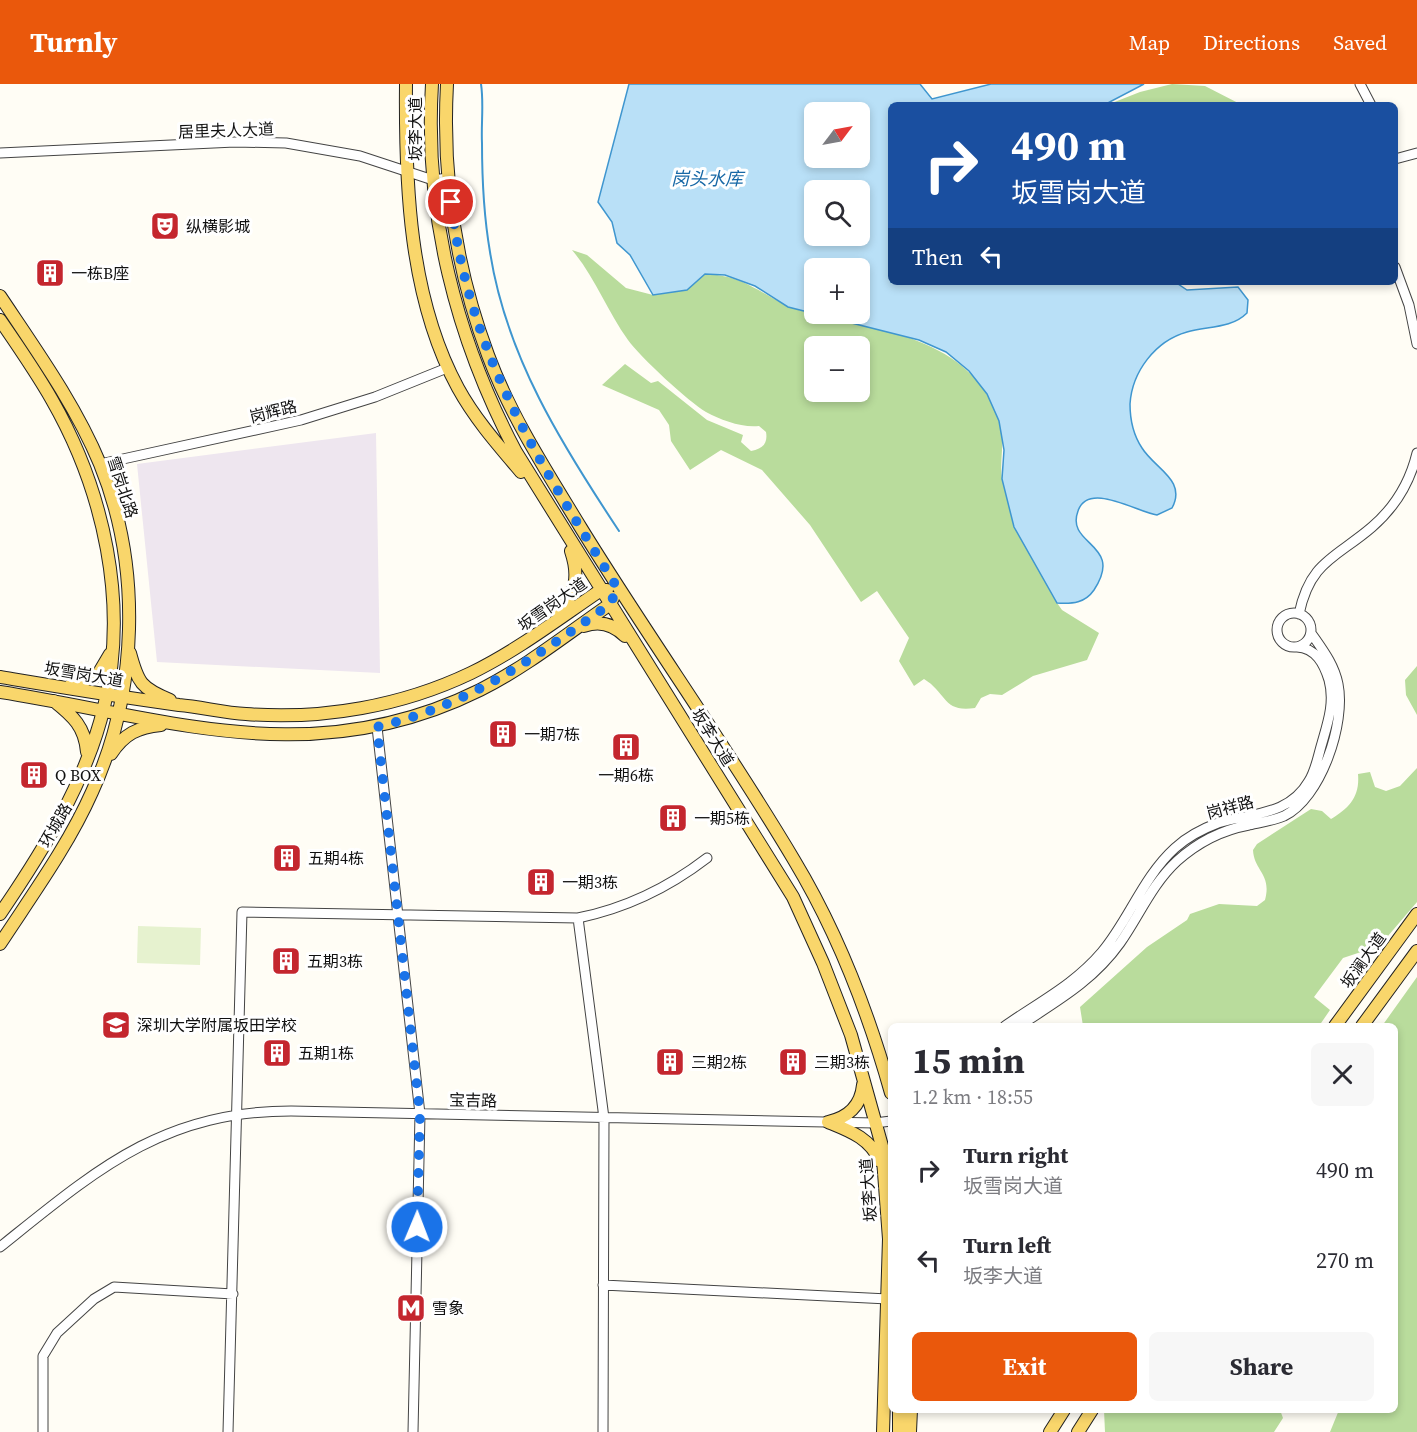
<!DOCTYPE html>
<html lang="en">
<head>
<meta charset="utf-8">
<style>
	:root { --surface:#fff; --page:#f7f7f7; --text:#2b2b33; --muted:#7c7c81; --accent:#ea580c }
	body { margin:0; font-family:"Source Serif 4","Noto Sans SC",serif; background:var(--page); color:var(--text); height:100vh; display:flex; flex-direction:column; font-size:22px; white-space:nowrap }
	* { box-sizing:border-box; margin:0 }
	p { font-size:20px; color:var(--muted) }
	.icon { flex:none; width:33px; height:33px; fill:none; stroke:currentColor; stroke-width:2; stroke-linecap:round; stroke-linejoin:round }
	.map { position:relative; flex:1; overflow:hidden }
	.side { position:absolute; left:888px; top:939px; width:510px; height:390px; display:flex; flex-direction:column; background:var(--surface); border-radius:9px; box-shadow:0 3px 9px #0003 }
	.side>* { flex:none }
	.guide { position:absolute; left:888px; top:18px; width:510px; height:183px; border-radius:9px; box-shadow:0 3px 9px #0003; background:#1a4fa0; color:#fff; overflow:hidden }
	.needle { width:39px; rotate:58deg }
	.controls { position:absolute; left:804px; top:18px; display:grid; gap:12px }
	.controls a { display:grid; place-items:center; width:66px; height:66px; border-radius:9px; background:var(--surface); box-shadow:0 3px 9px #0003; font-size:30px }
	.pin { position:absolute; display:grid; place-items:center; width:51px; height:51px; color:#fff; margin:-26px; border:3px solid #fff; border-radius:50%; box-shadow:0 2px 6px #0007 }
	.me { position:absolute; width:66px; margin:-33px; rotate:1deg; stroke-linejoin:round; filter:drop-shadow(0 0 4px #0008) }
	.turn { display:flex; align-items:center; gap:21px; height:126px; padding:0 24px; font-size:27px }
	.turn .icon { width:78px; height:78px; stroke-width:2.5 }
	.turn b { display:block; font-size:42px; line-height:51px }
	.then { display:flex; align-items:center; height:57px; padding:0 24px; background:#0003; gap:12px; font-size:22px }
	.round { display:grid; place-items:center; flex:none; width:63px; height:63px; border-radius:9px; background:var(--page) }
	.summary { display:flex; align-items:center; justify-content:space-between; height:102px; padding:0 24px }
	h1 { font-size:36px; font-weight:700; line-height:45px }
	.cta { display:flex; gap:12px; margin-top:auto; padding:12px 24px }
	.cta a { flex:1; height:69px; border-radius:9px; background:var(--accent); color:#fff; font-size:24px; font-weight:700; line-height:69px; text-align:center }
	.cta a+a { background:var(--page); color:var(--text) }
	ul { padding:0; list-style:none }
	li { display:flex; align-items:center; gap:18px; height:90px; padding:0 24px }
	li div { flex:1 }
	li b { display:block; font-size:22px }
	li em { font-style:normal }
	header { display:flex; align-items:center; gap:36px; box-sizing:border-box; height:84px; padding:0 30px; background:var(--accent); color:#fff }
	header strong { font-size:28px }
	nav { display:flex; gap:33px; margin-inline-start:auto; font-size:21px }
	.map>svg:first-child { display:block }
</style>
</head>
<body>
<header>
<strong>Turnly</strong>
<nav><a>Map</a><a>Directions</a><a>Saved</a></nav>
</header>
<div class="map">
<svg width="1417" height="1348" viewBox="0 0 1417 1348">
	<rect width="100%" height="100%" fill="#fffdf5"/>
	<path fill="#eee6ef" d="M376,349l4,240 -223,-11 -20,-198z"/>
	<path fill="#b9dc9c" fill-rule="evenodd" d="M1172,0l33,2 37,19h-135l33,-13z
		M572,166l15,5 39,33 27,7 34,-5 18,-16c45,1 62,28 101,38 73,18 165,25 193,108 7,22 0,40 3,59 2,10 10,23 15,33 13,29 26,59 38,88l7,10 37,23 -12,27 -54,16 -31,19 -12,-1 -9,4 -6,10c-32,5 -28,-15 -51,-29l-10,7 -15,-25 10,-23 -32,-47 -16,11 -51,-77 -48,-55 -41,-20 -31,20 -19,-29 -2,-16 -10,-15 -57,-25 23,-21 26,19 7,-2 49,39 36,15 -2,7 10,9c12,-2 17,-8 15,-19l-7,-6c-17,2 -38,-6 -53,-14 -17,-10 -66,-55 -78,-72 -21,-29 -33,-63 -56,-90zM814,262h46v46h-46z
		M1417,582v49l-11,-20 -1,-15z
		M1417,684v134l-47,55 -9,-5 -18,6 -29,39 16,13 -11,16h-236l-3,-19 67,-60 40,-27 3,-6 29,-10 38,2 8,-6c7,-26 -11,-29 -12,-50l4,-6 54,-35 11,2 9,8c18,-11 29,-22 27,-45l12,-2 5,15 11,4 14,-5z
		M1417,893v455h-87l9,-22h56v-384h-13z
		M1104,1326h176l3,8 -9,14h-169z"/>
	<path fill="#e6f2cf" d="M138,842l63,2 -1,37 -63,-2z"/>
	<path fill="#b9e0f7" stroke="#3f96cf" stroke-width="1.5" fill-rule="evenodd" d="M629,0h291l12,15 59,-15h153l-40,21h-213v177h284l12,8 51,-3 10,13 -1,13c-16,16 -40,13 -60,19 -32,9 -55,40 -57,72 0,15 4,32 12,44 13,21 45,32 30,60l-15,7c-20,-3 -69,-34 -79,-4 -13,35 47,32 16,79 -9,13 -21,14 -37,13l-43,-76 -12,-48 2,-29 -5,-29 -12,-27 -18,-23 -23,-19 -27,-12 -131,-33 -33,-21 -30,-11 -20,-1 -18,16 -34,5 -23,-40 -13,-12 -5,-21 -14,-20zM814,28h46v46h-46zM814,106h46v46h-46zM814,184h46v46h-46z"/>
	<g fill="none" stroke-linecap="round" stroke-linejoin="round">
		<path stroke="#3f96cf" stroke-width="2" d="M481,0c3,19 0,40 1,59 0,36 2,74 8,109 16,104 72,193 129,279"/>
		<g stroke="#444" stroke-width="11">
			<path id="minor" d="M1360,0l11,21
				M0,69l235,-11 51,1 74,13 73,24 15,-2
				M1395,75l22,-6
				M1395,183l14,38 8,39
				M100,380l201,-44 74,-23 72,-29
				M1277 546a17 17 0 1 1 34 0a17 17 0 1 1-34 0Z
				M1299,530c11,-53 37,-56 73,-87 22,-19 38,-45 45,-74
				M377,643l43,387 -7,318
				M578,834l26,200 -1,314
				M1005,942c34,-24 69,-41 97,-74 27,-32 41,-75 73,-104 12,-11 27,-19 43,-25 33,-10 71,-7 91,-42 7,-11 9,-25 13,-38 6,-21 13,-41 7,-63 -5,-16 -13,-32 -32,-33
				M1019,942c38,-25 74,-45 101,-83 19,-27 32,-59 57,-82 20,-18 45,-31 72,-36 12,-3 23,-4 35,-9 37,-18 62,-93 54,-132 -4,-20 -16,-35 -27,-51
				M0,1163c95,-76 162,-136 291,-136l584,12 16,-2
				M603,1201l285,14
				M43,1348v-76l14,-23 37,-34 20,-12 119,7
				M228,1348l14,-520 336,6c49,-10 90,-30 129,-60"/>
		</g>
		<g stroke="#222" stroke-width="14">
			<path id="major" d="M406,0c-1,100 3,214 52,304 17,31 40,57 63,84
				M432,0c-8,129 24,255 84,368l277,445 30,66 28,72 31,111 7,93 -6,193
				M447,0c-5,92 9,185 41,271 23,62 59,117 93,173 69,112 146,219 213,332 44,73 74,151 97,233
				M0,212c36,54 75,108 100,168 42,103 38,228 -8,328 -24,54 -60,103 -92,152
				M0,236c18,26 36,52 52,80 52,91 77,204 52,307 -18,75 -61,144 -104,207
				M559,530c16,-22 21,-36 12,-63
				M584,542c16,-6 29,-2 41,10
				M130,569c8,30 11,35 40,47
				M0,593c60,10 119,20 179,28 23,2 45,8 67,9 77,6 156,-8 225,-41 47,-23 87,-54 130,-83h6
				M70,602l27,-10 13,-22
				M0,608c171,27 313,81 480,-2 46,-23 87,-56 129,-85l4,-7
				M54,617c19,15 31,26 33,51
				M111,670c13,-20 27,-27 50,-29
				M1335,942l82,-112
				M1362,942l55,-75
				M828,1038c22,9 42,16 52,39
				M828,1038c19,-4 33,-16 35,-37
				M899,1326v22
				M910,1348l1,-22
				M1050,1348l14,-22
				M1078,1348l14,-22"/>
		</g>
		<use href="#minor" stroke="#fff" stroke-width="9"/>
		<use href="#major" stroke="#f9d66b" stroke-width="12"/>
	</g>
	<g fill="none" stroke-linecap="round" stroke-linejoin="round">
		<path stroke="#1a73e8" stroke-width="10" stroke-dasharray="0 18" d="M417,1143l3,-113 -43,-387c95,-23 153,-67 232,-122l9,-16c-80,-130 -148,-231 -167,-387"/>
	</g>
	<defs>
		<g id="theatre-square" transform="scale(1.5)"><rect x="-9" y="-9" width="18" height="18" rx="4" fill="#c4262e" stroke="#fff"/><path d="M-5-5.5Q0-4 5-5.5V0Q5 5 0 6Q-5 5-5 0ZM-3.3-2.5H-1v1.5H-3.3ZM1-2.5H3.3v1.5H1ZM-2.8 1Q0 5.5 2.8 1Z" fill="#fff"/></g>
		<g id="building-square" transform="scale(1.5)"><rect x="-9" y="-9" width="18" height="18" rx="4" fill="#c4262e" stroke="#fff"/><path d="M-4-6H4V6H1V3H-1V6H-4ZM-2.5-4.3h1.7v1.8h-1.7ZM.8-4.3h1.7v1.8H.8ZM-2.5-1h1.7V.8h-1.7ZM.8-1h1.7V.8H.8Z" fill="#fff"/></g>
		<g id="school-square" transform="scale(1.5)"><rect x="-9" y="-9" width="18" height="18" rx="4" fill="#c4262e" stroke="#fff"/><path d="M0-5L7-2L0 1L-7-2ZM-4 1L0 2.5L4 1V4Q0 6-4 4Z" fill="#fff"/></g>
		<g id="metro-square" transform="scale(1.5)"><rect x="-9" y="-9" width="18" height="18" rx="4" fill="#c4262e" stroke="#fff"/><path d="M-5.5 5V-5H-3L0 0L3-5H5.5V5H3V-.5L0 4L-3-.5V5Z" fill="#fff"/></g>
	</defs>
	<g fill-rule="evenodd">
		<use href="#theatre-square" x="165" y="142"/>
		<use href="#building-square" x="50" y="189"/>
		<use href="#building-square" x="503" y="650"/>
		<use href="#building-square" x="626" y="663"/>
		<use href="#building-square" x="34" y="691"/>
		<use href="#building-square" x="673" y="734"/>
		<use href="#building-square" x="287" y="774"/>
		<use href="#building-square" x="541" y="798"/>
		<use href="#building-square" x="286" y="877"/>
		<use href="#school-square" x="116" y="941"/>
		<use href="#building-square" x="277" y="969"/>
		<use href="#building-square" x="670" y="978"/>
		<use href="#building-square" x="793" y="978"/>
		<use href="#metro-square" x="411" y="1224"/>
	</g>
	<g text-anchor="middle" stroke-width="6" stroke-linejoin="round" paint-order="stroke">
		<g font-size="16" fill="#111" stroke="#fff">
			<text transform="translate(415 45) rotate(-90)" y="6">坂李大道</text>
			<text transform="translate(226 46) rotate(-2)" y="6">居里夫人大道</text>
			<text transform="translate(273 327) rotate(-14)" y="6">岗辉路</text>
			<text transform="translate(123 403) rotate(72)" y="6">雪岗北路</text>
			<text transform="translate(552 520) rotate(-35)" y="6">坂雪岗大道</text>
			<text transform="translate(84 590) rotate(10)" y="6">坂雪岗大道</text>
			<text transform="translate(713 653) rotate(58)" y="6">坂李大道</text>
			<text transform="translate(1230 723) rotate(-15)" y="6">岗祥路</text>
			<text transform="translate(55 741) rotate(-60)" y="6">环城路</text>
			<text transform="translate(1363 876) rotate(-54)" y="6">坂澜大道</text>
			<text transform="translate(473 1016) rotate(1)" y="6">宝吉路</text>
			<text transform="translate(868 1106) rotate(-94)" y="6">坂李大道</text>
		</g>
		<g font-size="16" fill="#111" stroke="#fff" text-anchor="start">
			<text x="186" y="148">纵横影城</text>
			<text x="71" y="195">一栋B座</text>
			<text x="524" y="656">一期7栋</text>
			<text x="55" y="697">Q BOX</text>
			<text x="626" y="697" text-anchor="middle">一期6栋</text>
			<text x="694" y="740">一期5栋</text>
			<text x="308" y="780">五期4栋</text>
			<text x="562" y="804">一期3栋</text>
			<text x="307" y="883">五期3栋</text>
			<text x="137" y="947">深圳大学附属坂田学校</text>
			<text x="298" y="975">五期1栋</text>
			<text x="691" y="984">三期2栋</text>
			<text x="814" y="984">三期3栋</text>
			<text x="432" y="1230">雪象</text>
		</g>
		<g font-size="18" font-style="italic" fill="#1768a6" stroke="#fff">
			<text x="707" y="101">岗头水库</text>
		</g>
	</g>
</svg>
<div class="controls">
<a><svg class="needle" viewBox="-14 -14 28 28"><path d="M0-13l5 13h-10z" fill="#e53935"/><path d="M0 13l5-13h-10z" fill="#7c7c81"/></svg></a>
<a><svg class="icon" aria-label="search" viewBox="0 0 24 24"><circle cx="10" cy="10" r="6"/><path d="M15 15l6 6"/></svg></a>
<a>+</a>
<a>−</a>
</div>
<div class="pin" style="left:451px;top:118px;background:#d93025"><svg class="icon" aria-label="arrive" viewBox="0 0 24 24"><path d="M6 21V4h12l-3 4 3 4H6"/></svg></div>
<svg class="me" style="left:417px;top:1143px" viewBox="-20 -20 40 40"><circle r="17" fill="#1a73e8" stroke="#fff" stroke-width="3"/><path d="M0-11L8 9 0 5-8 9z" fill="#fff"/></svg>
<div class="guide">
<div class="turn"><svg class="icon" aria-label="right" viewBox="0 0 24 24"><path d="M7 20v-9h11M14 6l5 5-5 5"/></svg><div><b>490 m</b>坂雪岗大道</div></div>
<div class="then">Then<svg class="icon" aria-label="left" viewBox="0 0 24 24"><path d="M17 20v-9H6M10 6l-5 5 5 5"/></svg></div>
</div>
<section class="side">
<div class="summary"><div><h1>15 min</h1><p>1.2 km · 18:55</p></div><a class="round"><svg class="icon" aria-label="close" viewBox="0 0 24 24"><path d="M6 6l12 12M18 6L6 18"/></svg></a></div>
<ul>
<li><svg class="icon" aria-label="right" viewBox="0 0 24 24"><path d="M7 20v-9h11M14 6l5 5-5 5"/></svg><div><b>Turn right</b><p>坂雪岗大道</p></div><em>490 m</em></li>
<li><svg class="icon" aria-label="left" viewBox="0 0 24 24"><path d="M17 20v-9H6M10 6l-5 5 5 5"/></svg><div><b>Turn left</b><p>坂李大道</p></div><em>270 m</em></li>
</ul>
<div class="cta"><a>Exit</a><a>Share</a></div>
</section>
</div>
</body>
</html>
